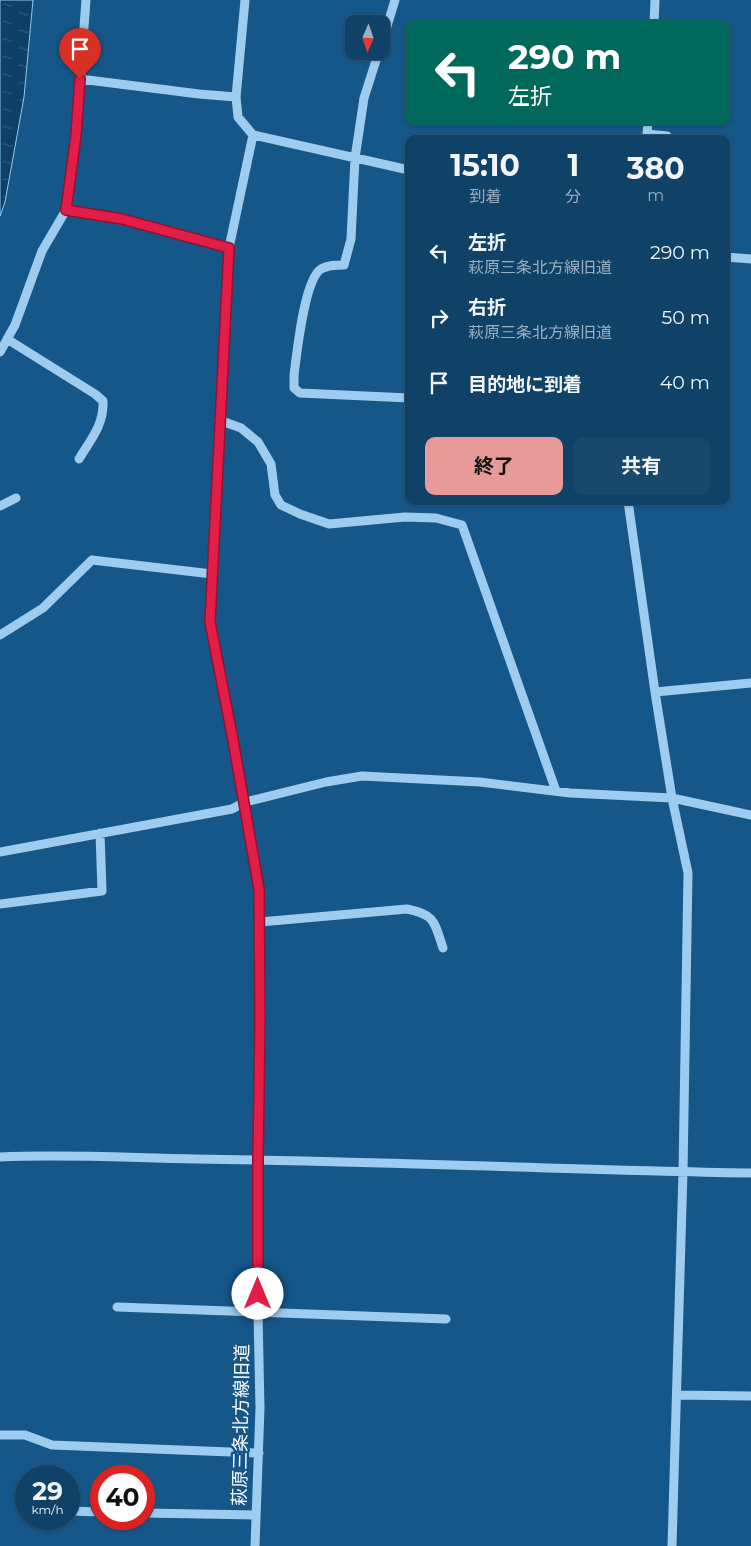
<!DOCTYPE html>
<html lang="ja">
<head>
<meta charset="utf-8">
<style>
	:root { --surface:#104167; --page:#19486d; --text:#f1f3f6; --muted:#9cafc0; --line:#305a7b; --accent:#e69b98 }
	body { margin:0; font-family:Montserrat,"Noto Sans JP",sans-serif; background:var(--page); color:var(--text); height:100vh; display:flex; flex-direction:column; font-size:19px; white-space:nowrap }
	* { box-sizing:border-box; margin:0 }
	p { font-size:16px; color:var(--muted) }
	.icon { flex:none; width:28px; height:28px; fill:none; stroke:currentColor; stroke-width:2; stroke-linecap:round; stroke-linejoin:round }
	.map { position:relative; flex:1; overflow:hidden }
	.drawer { position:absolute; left:405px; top:135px; width:325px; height:370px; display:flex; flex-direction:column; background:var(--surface); border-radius:10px; box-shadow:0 1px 4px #0004,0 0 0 1px var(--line) }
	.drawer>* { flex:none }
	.banner { position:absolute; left:405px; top:20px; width:325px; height:105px; border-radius:10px; box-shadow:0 1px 4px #0004,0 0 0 1px var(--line); background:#00695c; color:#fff; overflow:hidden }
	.needle { width:32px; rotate:182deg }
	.buttons { position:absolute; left:345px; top:15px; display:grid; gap:10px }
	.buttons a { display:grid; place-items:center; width:45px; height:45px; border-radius:10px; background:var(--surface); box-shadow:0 1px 4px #0004,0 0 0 1px var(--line); font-size:25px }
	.speed { position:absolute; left:15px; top:1465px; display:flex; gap:10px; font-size:25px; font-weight:700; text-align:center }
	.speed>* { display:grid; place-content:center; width:65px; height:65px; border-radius:50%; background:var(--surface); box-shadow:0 1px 4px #0004,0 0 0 1px var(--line); line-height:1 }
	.speed small { font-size:12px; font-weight:400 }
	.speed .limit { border:8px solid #d22; background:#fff; color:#111 }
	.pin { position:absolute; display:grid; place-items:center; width:42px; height:42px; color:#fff; margin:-51px -21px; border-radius:50% 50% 50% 0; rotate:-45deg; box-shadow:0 0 5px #0007 }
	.pin .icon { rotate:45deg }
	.me { position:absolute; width:55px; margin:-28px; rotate:0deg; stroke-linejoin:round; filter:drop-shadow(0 0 4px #0008) }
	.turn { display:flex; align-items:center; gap:18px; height:105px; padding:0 20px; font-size:22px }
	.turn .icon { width:65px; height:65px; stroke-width:2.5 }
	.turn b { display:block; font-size:35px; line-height:42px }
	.eta { display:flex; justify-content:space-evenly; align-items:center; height:85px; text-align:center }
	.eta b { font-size:30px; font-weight:700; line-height:35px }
	.button { display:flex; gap:10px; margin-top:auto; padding:10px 20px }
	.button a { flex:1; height:58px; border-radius:10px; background:var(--accent); color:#111; font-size:20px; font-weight:700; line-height:58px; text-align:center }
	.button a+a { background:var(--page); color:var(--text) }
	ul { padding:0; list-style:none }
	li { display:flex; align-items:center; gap:15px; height:65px; padding:0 20px }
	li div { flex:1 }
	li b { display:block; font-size:19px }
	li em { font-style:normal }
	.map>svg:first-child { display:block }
</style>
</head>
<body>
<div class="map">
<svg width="751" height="1546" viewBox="0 0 751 1546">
	<defs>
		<pattern id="water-ripples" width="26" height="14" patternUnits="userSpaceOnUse" patternTransform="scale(1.25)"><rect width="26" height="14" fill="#0e3f66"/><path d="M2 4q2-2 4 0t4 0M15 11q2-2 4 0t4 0" fill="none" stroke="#325c7d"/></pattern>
	</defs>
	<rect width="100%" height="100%" fill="#165789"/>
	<path fill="url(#water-ripples)" stroke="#90c9f1" d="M0,0h33l-9,97 -19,105 -5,14z"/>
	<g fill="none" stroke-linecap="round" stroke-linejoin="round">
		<path stroke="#9eccef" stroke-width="9" d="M654,24l1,-24
			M381,46l14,-46
			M379,51l-15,47 -9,60 -4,81 -7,26c-8,0 -16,0 -23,4 -17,11 -24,84 -27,106v13l6,5 109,5
			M80,79l119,15 37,3 2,20 15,18 156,35
			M236,97l9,-97
			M648,121l-1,13 20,2v3
			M253,135l-24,113 -19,373 23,120 26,148 2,131 -3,139v154l2,95 -5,138
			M66,210l56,9 107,29
			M726,257l25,2
			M7,339l88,55 8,7c1,24 -12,38 -24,58
			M0,352l15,-27 27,-74 24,-41 10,-75 10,-135
			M219,420l22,8 17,14 13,22 4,31 6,10 19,9 29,10 76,-7 31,1 26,7 94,266
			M628,501l27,191 17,106 16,75 -5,299 -11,374
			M0,506l16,-8
			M0,635l43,-27 49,-48 120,14
			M655,692l96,-9
			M0,852l232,-43 13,-7 81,-20 36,-6 118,6 90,11 102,5 79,17
			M0,904l102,-13 -2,-58
			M260,922l147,-13c29,6 27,13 36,39
			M0,1157c66,-3 131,1 196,2 185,2 370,11 555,14
			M117,1307l329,12
			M677,1395l74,1
			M0,1435h25l27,10 207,8
			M69,1511l32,1
			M144,1513l112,2"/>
	</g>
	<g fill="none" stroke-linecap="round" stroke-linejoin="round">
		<g stroke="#92132f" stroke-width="12">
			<path id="route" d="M80,79l-4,56 -10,75 56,9 107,29 -19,374 23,118 26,149 1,131 -2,139v135"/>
		</g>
		<use href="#route" stroke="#e11d48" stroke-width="9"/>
	</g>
	<g text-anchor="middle" stroke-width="5" stroke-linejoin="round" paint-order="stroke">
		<g font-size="18" fill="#fff" stroke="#165789">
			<text transform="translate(241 1425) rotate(-89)" y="6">萩原三条北方線旧道</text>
		</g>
	</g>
</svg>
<div class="buttons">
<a><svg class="needle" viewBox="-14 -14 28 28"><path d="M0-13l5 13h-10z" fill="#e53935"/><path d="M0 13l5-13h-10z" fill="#9cafc0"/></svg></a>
</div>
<div class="speed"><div>29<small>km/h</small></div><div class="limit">40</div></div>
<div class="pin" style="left:80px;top:79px;background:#d93025"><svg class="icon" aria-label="arrive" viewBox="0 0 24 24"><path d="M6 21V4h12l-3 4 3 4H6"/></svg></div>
<svg class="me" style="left:258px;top:1294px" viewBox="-20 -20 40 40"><circle r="19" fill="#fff"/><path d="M0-13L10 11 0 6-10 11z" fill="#e11d48"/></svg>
<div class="banner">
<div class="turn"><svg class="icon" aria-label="left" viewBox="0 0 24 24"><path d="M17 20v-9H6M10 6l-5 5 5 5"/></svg><div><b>290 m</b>左折</div></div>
</div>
<section class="drawer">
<div class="eta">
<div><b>15:10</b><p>到着</p></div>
<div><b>1</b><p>分</p></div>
<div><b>380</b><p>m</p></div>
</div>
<ul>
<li><svg class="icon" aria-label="left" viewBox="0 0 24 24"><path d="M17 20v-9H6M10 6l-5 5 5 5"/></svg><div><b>左折</b><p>萩原三条北方線旧道</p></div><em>290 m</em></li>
<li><svg class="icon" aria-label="right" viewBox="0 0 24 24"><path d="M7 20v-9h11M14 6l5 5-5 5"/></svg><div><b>右折</b><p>萩原三条北方線旧道</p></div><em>50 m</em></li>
<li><svg class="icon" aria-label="arrive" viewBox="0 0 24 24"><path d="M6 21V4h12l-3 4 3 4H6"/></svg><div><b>目的地に到着</b></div><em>40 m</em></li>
</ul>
<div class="button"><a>終了</a><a>共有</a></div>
</section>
</div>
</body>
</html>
